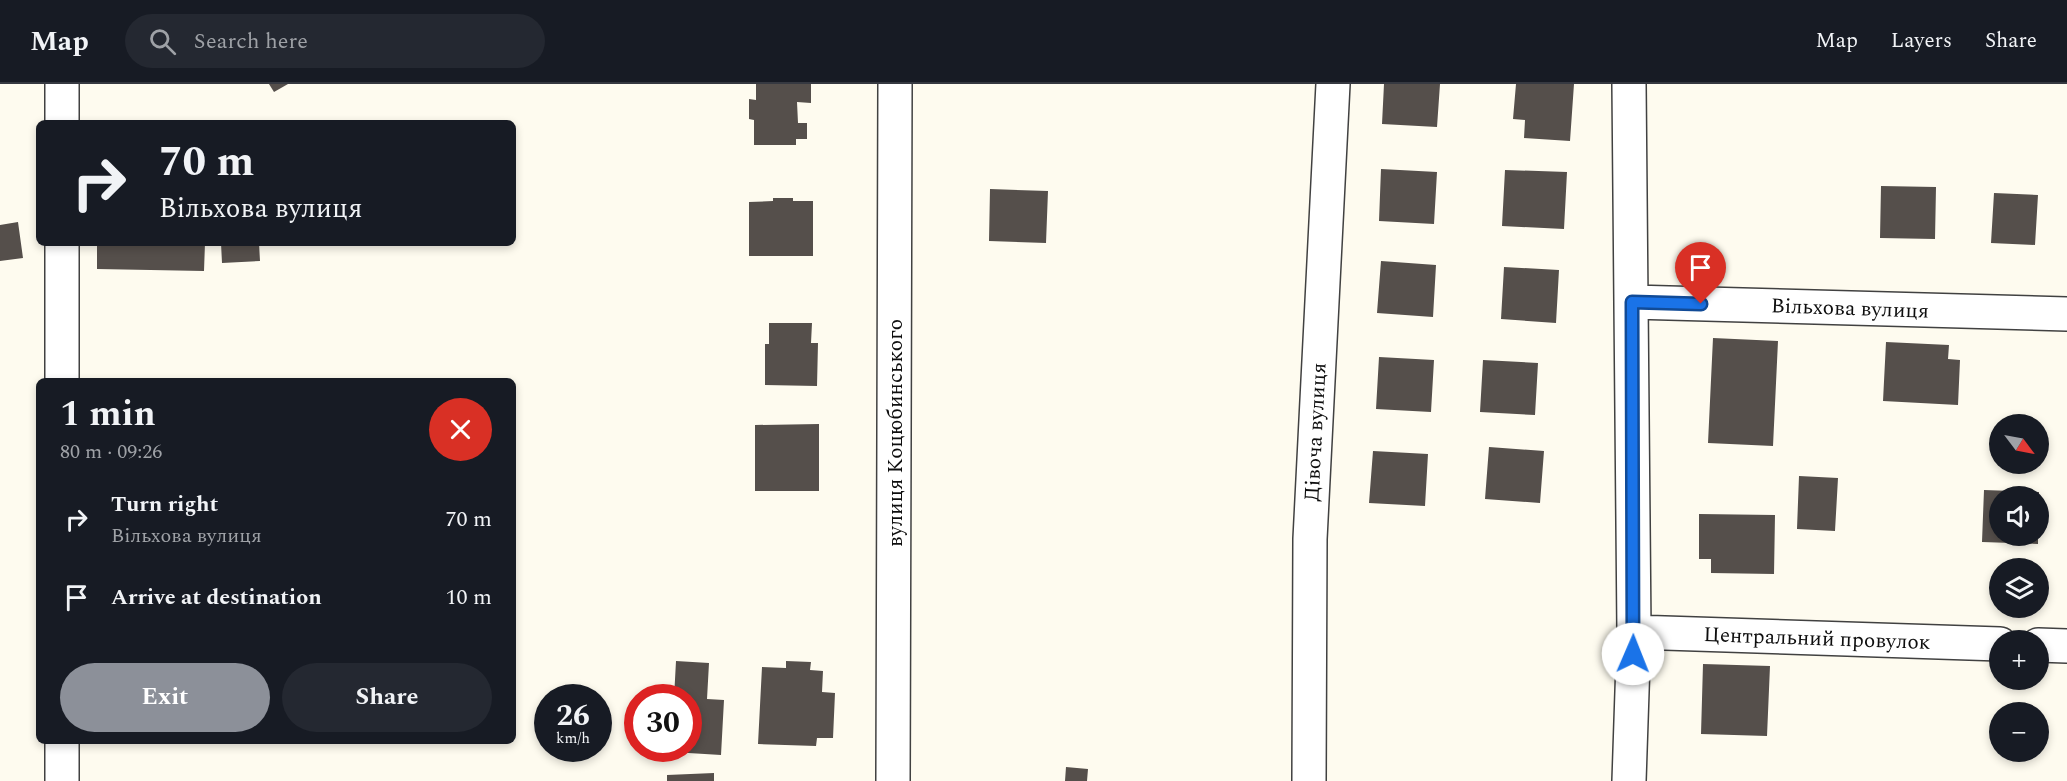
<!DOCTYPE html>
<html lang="en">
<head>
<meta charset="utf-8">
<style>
	:root { --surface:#171b24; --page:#242831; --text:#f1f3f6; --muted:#9ea1a6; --line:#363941; --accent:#8c9099 }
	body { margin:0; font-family:Spectral,serif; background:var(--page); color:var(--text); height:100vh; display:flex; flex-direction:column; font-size:22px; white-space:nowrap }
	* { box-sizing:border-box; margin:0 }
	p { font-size:20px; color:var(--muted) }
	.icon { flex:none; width:33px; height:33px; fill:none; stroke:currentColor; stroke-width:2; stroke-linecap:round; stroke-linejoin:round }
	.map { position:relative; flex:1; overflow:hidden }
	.details { position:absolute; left:36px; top:294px; width:480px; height:366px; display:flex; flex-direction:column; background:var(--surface); border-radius:9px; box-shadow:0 3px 9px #0003 }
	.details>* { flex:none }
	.top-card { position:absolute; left:36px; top:36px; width:480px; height:126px; border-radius:9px; box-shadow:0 3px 9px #0003; background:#171b24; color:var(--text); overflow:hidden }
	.needle { width:39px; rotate:122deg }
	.fabs { position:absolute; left:1989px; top:330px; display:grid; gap:12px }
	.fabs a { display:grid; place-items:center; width:60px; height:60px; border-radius:50%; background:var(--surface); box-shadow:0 3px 9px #0003; font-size:30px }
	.speed { position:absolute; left:534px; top:600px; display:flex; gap:12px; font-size:30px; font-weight:700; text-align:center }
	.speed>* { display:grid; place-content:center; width:78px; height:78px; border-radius:50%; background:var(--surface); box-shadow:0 3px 9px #0003; line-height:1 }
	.speed small { font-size:15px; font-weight:400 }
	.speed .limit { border:9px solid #d22; background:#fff; color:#111 }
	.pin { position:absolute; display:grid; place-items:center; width:51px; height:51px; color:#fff; margin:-62px -26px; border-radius:50% 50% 50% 0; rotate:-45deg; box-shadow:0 0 6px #0007 }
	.pin .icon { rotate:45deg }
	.me { position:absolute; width:66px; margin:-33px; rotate:1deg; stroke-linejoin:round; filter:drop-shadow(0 0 4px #0008) }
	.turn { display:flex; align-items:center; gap:21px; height:126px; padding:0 24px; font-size:27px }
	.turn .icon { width:78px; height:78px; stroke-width:2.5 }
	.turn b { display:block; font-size:42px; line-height:51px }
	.round { display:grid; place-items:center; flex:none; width:63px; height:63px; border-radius:32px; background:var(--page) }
	.overview { display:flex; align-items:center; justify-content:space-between; height:102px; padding:0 24px }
	h1 { font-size:36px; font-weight:700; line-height:45px }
	.action { display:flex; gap:12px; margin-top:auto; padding:12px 24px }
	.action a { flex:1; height:69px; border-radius:36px; background:var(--accent); color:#fff; font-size:24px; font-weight:700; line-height:69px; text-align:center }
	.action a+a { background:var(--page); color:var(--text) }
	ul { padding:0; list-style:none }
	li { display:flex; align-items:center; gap:18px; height:78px; padding:0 24px }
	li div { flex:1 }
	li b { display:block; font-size:22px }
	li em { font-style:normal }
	header { display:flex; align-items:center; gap:36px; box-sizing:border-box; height:84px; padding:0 30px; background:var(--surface); border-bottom:2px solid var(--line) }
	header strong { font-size:28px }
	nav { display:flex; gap:33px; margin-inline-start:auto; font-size:21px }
	.search { width:420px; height:54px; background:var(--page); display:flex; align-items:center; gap:15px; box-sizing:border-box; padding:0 21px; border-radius:33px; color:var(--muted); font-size:22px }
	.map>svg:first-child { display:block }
</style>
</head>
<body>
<header>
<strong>Map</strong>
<div class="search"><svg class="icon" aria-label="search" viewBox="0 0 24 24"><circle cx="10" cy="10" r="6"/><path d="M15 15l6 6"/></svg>Search here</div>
<nav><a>Map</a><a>Layers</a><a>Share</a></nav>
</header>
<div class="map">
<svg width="2067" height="697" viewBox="0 0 2067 697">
	<rect width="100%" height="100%" fill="#fefbef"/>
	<path fill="#554f4b" d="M269,0h19l-14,8z
		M756,0h55v19l-14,-1 1,21h9v16h-11v6h-42v-25l-5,-1v-20l7,1z
		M1384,0h56l-3,43 -55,-3z
		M1516,0h58l-4,57 -46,-3 1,-18 -12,-1z
		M1381,85l56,3 -3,52 -55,-3z
		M1505,86l62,2 -3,57 -62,-3z
		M1881,102l55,1 -1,52 -55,-1z
		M990,105l58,2 -2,52 -57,-2z
		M1994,109l44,2 -3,50 -44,-2z
		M773,114h20v3h20v55h-64v-54l24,-1z
		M18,138l5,36 -23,3v-36z
		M97,159h108l-1,28 -107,-2z
		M221,159h38l1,18 -38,2z
		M1381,177l55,4 -3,52 -56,-4z
		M1504,183l55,3 -3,53 -55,-4z
		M769,239h43l-1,20h7l-1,43 -52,-1v-41h4z
		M1713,254l65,3 -5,105 -65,-3z
		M1886,258l63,3 -1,14 12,1 -2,45 -75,-4z
		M1379,273l55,3 -3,52 -55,-3z
		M1483,276l55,3 -3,52 -55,-3z
		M819,340v67h-64v-66z
		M1489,363l55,4 -4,52 -55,-4z
		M1373,367l55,3 -3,52 -56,-3z
		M1799,392l39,2 -3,53 -38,-2z
		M1984,406l55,2v4h-39v40h38v8l-56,-2z
		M1699,430l76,1 -1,59 -63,-1v-14h-12z
		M676,577l33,2 -2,36 17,1 -3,55 -49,-3v-4h16v-50h-14z
		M786,577l25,1 -1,8 13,1 -1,21 13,1 -2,45h-16l-1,8 -58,-2 4,-77 24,1z
		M1703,580l67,2 -3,70 -66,-2z
		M1066,683l22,2 -1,12h-22z
		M714,689v8h-47v-6z"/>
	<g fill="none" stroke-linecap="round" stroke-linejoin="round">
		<g stroke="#414141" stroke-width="36">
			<path id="minor" d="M62,39v-39
				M1632,218l435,12
				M62,297v-138
				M1634,548l366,12
				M2038,561l29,1
				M62,697v-40
				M893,697l2,-697
				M1309,697l1,-242 23,-455
				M1629,697l5,-149 -5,-548"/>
		</g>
		<use href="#minor" stroke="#fff" stroke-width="33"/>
	</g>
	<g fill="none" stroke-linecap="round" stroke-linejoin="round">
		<g stroke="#114b97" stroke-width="15">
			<path id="route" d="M1633,570l-1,-352 69,2"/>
		</g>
		<use href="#route" stroke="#1a73e8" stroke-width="10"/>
	</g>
	<g text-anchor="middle" stroke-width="6" stroke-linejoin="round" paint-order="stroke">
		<g font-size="21" fill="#0e0e0e" stroke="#fff">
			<text transform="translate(1850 224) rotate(2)" y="7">Вільхова вулиця</text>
			<text transform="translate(1315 348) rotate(-87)" y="7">Дівоча вулиця</text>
			<text transform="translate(895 349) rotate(-90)" y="7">вулиця Коцюбинського</text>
			<text transform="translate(1817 554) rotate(2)" y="7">Центральний провулок</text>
		</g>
	</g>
</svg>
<div class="fabs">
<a><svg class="needle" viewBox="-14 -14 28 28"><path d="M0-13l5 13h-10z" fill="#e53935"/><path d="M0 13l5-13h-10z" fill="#9ea1a6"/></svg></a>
<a><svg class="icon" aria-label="sound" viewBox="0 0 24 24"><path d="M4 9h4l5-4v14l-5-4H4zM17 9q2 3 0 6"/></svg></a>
<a><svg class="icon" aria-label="layers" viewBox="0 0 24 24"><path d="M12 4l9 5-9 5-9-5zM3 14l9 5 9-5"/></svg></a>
<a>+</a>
<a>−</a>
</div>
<div class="speed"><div>26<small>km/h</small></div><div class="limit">30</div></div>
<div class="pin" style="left:1701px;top:220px;background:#d93025"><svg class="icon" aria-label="arrive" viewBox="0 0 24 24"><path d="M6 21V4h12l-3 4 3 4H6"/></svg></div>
<svg class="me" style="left:1633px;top:570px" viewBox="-20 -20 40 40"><circle r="19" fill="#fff"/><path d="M0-13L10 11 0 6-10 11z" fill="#1a73e8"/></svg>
<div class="top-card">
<div class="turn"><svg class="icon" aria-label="right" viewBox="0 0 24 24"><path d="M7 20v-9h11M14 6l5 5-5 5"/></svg><div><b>70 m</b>Вільхова вулиця</div></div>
</div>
<section class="details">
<div class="overview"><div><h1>1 min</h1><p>80 m · 09:26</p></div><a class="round" style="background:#d93025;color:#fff"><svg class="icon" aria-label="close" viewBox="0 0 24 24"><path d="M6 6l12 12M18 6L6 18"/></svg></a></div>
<ul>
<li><svg class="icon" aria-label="right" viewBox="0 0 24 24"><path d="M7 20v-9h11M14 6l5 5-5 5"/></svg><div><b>Turn right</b><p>Вільхова вулиця</p></div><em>70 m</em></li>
<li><svg class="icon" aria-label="arrive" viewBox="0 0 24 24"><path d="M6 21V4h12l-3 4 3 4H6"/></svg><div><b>Arrive at destination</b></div><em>10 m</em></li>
</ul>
<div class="action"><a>Exit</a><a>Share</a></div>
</section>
</div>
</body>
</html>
